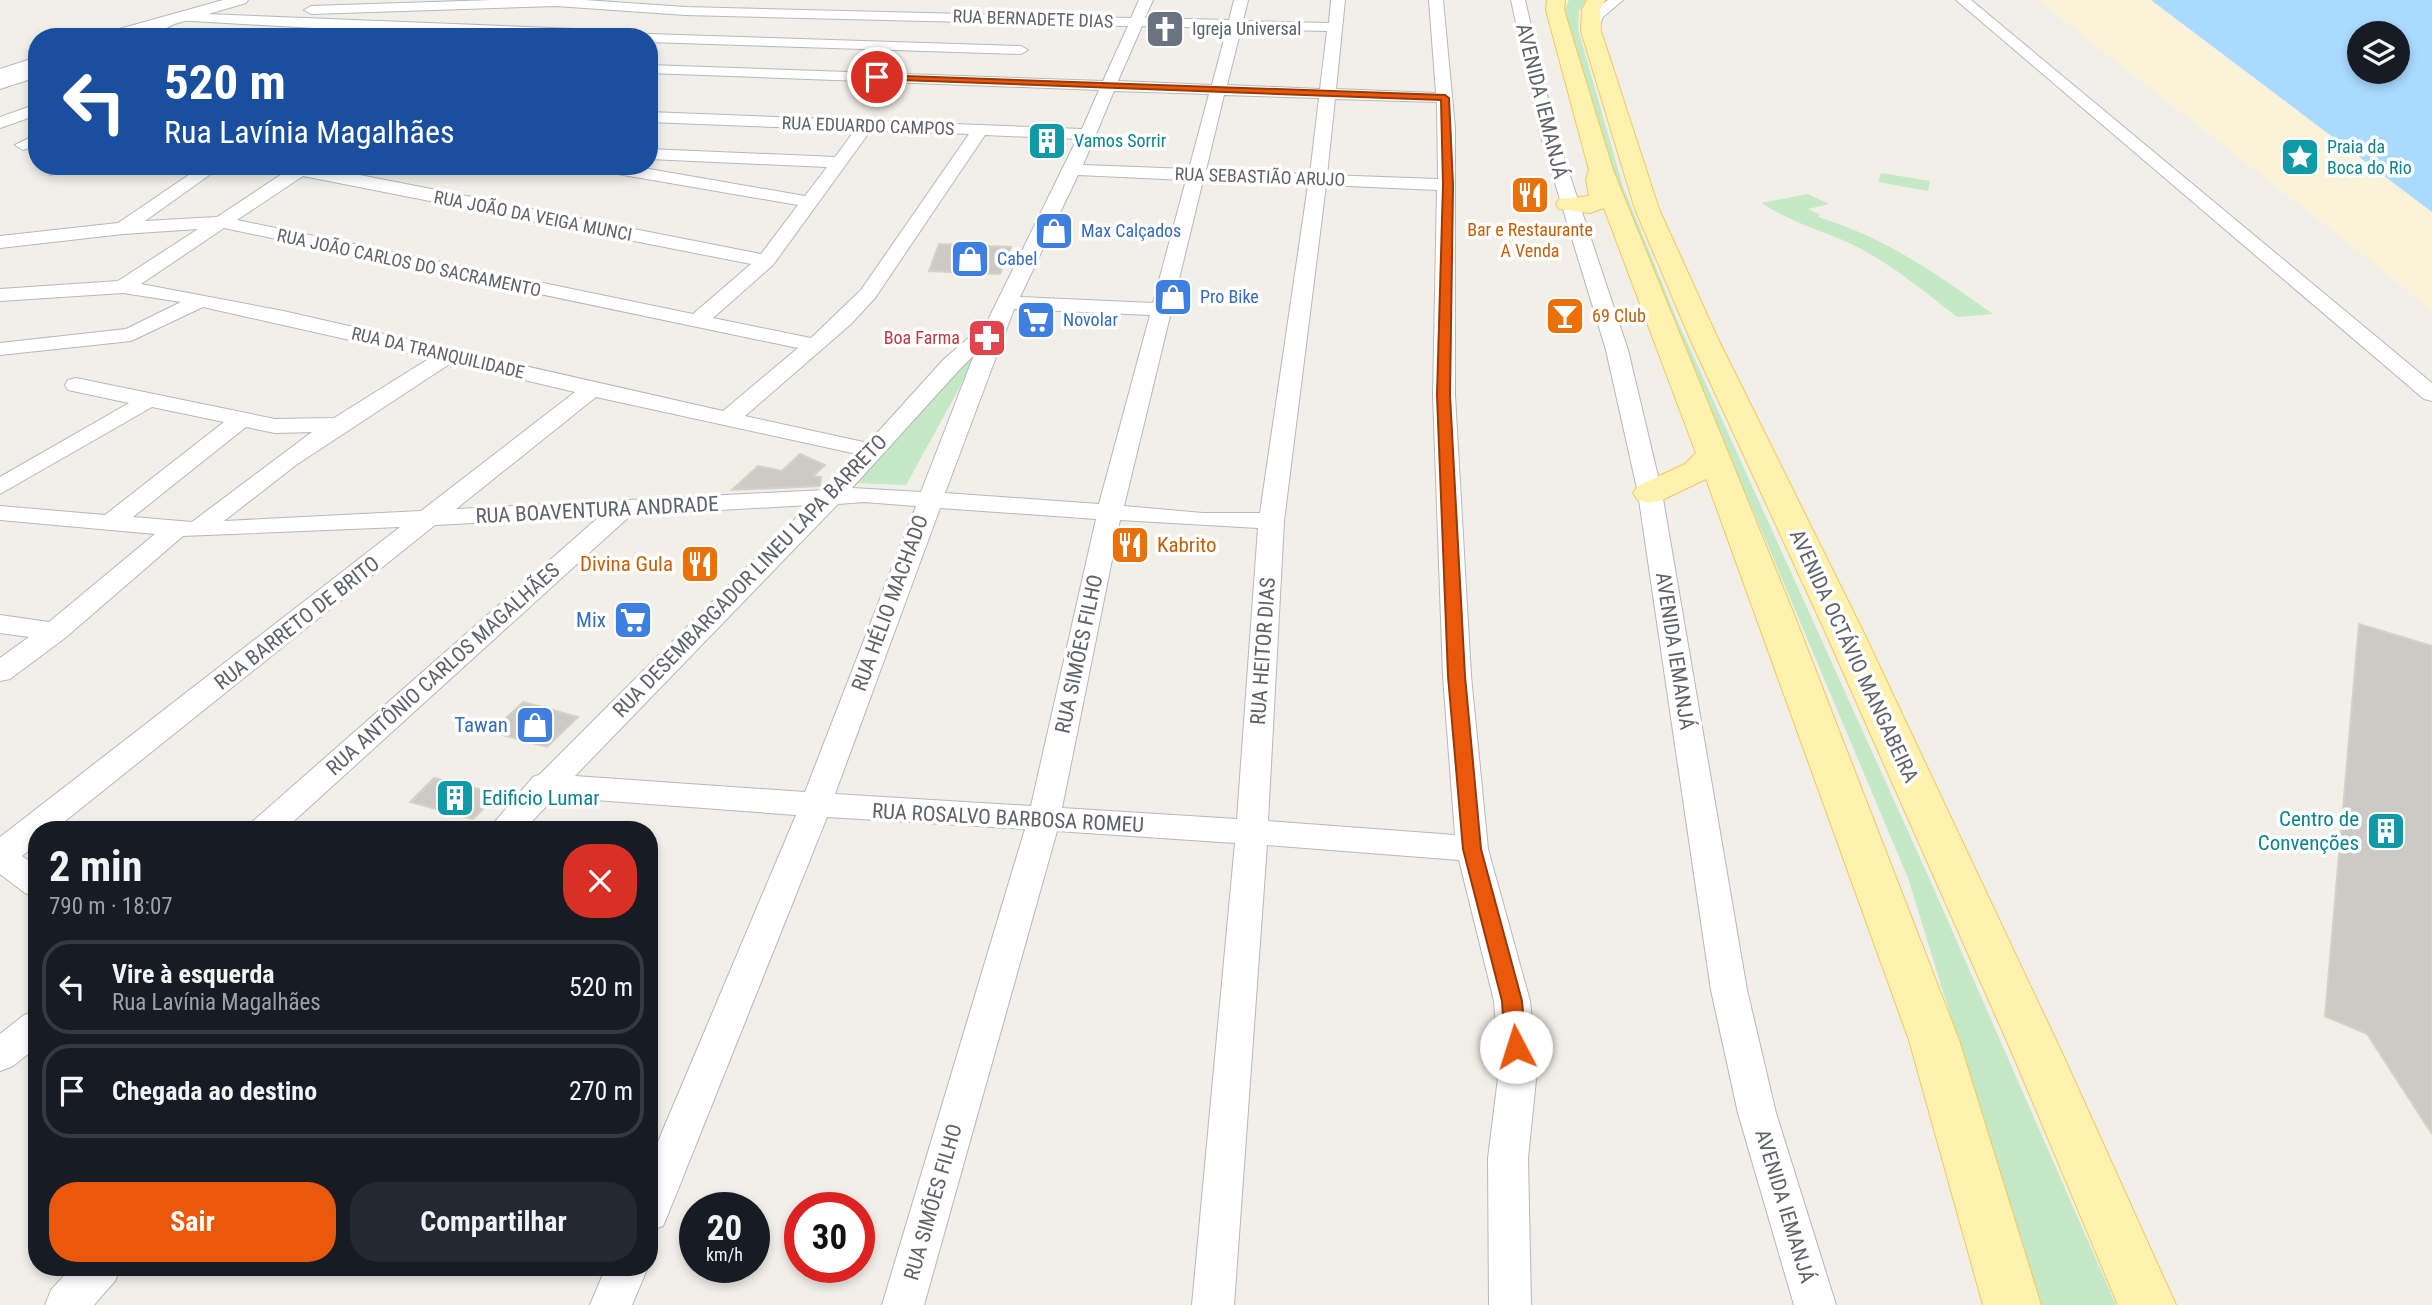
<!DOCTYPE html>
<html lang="pt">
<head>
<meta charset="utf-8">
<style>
	:root { --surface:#171b24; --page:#242831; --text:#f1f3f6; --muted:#9ea1a6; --line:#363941; --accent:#ea580c }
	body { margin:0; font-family:"Roboto Condensed",sans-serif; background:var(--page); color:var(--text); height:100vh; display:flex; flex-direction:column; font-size:26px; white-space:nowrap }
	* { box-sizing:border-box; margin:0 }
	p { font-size:23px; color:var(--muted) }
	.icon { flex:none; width:38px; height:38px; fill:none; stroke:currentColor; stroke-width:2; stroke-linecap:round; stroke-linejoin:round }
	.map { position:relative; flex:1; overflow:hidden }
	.side { position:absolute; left:28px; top:821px; width:630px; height:455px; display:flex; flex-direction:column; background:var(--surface); border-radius:28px; box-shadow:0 4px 10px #0003 }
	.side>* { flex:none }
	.top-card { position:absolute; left:28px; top:28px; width:630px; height:147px; border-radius:28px; box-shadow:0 4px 10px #0003; background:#1a4fa0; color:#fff; overflow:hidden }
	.buttons { position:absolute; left:2347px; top:21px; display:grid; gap:14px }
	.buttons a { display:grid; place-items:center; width:63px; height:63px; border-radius:50%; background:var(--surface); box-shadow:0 4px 10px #0003; font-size:35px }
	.speed { position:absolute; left:679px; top:1192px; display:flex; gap:14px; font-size:35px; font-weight:700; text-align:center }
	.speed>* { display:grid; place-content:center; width:91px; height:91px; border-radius:50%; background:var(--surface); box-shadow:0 4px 10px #0003; line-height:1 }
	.speed small { font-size:18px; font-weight:400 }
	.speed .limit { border:10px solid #d22; background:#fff; color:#111 }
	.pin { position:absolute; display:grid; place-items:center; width:60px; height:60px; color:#fff; margin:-30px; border:4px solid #fff; border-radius:50%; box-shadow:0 2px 7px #0007 }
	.me { position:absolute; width:77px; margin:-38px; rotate:355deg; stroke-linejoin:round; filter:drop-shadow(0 0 5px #0008) }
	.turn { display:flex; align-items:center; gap:24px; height:147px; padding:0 21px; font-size:32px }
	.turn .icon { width:91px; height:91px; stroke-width:2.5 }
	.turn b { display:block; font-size:49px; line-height:60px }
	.round { display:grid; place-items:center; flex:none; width:74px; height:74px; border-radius:28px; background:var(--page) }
	.head { display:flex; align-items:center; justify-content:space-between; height:119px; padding:0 21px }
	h1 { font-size:42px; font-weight:700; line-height:52px }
	.action { display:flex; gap:14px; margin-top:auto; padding:14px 21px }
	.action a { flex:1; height:80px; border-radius:28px; background:var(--accent); color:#fff; font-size:28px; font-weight:700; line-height:80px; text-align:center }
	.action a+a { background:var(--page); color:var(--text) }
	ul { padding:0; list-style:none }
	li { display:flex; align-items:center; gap:21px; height:94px; margin:0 14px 10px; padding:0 7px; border:4px solid var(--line); border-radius:28px }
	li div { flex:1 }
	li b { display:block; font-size:26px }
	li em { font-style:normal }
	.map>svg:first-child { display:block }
</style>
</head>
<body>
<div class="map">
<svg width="2432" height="1305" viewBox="0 0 2432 1305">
	<rect width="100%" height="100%" fill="#f1efe8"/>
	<path fill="#c5e8c5" d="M1569,0h17l-7,11 -1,18 45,158 54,133 253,560 186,425h-76l-132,-427 -155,-368 -86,-190 -52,-133 -47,-159 -3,-19z
		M1881,173l49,8 -2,10 -50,-9z
		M1808,194l21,10 -21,5 12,6 -2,2c69,21 117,56 175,97l-36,3c-36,-28 -70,-57 -112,-76 -29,-12 -57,-21 -84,-38z
		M966,357l10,1 -70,127 -52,-2z"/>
	<path fill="#fbf3d9" d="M2037,0h114l281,212v100l-62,-52z"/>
	<path fill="#aadaff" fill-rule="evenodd" d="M2151,0h281v212zM2359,33h39v39h-39z"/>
	<path fill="#cccac5" stroke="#d6d1c6" stroke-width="2" d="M939,244l72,3 -11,27 -71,-3z
		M800,454l25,11 -12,11 8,1 -1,9 -88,4 26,-24 24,5z
		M2359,624l73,22v488l-65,-100 -42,-18z
		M523,702l55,15 -31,30 -56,-15z
		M434,778l65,16 -26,25 -63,-17z"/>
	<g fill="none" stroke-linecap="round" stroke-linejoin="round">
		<g stroke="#b5b8bc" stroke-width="2">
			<path id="minor" d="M493,0h92l100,7 446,11 8,-18h14l-8,18 84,2 5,-20h14l-5,21 86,2 2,-23h14l-9,89 100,4 -7,-93h14l12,128v267l16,281 17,173 42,152 7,69 -9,88 3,147h-42l-1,-147 11,-88 -5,-69 -35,-141 -192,-15 -33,460h-42l43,-462 -178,-12 -133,474h-42l143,-476 -198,-12 -158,395 -6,14 -14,5v-68l147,-348 -241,-18 -31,33h-36l45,-53 6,-2 270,-270 -178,10 -347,315h-37l5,-8 348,-306 -165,9 -381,305h-17v14l-15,12 15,10v31l-12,-4 -25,-19v-37l400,-310 -217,9 -118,102 -55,41 -10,2v-23l29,-21 -29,-4v-18l49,7 106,-88 -155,-14v-14l105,9 119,-93 -72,-15 -152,87v-17l129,-74 -61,-13 -3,-5 3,-5 8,-2 199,41 59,-1 96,-60 -227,-51 -72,34 -131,14v-12l126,-14 55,-27 -58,-9 -123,8v-12l118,-8 80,-52 -75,5 -123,14v-12l118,-13 84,-57h20l-77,55 72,-4 77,-51h20l447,88 37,-49 -198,-34 -8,-5h40l173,30 22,-29 -178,-8v-10l186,8 20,-27 -206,-8v-10l433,17 17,-39 -450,-17v-8l454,16 25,-55 -443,-11 -129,-9 -245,8 -7,-4 7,-4zM1142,26l85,2 -15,57 -94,-4zM1241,29l86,2 -7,58 -93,-4zM1114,91l95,3 -20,75 -106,-4zM1224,95l95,3 -9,76 -104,-4zM1335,99l102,3 1,77 -111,-4zM871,130l98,4 -108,156 -50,48 -98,-20 60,-53zM985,135l92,4 -90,183 -43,37 -76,84 -123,-27 106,-92 24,-26zM1078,175l108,5 -33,123 -133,-6zM303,176l448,88 -58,50 -456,-94zM1203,180l105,5 -48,328h-57l-79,-7zM1326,185l111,5 -4,205 10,281 12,159 -187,-14 16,-300zM224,228l574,120 -75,63 -440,-100 -142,-27zM1014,309l136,6 -51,189 -154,-11zM974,355l-53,137 -69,-4 108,-119zM451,363l124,29 -154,119 -197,10 72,-56zM596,397l261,57 -33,36 -368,19zM246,427l29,6 37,-1 -120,90 -59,-5zM864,502l52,4 -111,286 -230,-16 263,-272zM940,508l156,11 -65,287 -196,-12zM1120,520l138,8 -21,291 -175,-11z
				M1511,0h14l32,137 71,213 34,143 85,497 29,123 60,192h-42l-56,-192 -27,-123 -73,-497 -32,-143 -65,-213z
				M1608,0h15l-20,17 -7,17h-10l-2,-3 8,-19z
				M1956,0h15l461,383v18l-8,-2z
				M180,13l395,16 57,4 7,4 -289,-7 -175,-10 -1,4 -24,13h-18z
				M649,34l372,12 7,4 -7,4 -372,-12v-5h-6z
				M37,68v9l-37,12v-10z
				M37,104v11l-37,13v-11z
				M37,134v11l-14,5 -8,-5z
				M45,166h21l-15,9 -9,-5z
				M37,1011v36l-24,19 -13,5v-37l24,-19z
				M72,1267h49l-6,14 -21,24h-49l6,-15z
				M606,1267h42l-16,38h-42z"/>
		</g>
		<g stroke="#b5b8bc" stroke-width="2">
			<path id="tertiary" d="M223,0h25l-2,3 -116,34h-27l2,-4z
				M37,57v11l-37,12v-11z"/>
		</g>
		<g stroke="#f2c960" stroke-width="2">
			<path id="primary" d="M1547,0h18l-1,10 49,160 182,447 164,423 82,265h-58l-74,-265 -203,-561 -44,21 -12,3 -12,-3 -5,-7 5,-7 47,-22 11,-11 -92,-245 -14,5 -31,-4 -3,-5 3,-5 30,-3 -3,-17 3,-9 -43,-160z
				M1587,0h18l-5,9 1,22 58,178 60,132 143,288 201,426 113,250h-58l-105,-250 -189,-426 -133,-288 -56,-132 -54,-178 1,-22z"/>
		</g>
		<use href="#minor" fill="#fff" fill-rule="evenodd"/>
		<use href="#tertiary" fill="#fff" fill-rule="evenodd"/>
		<use href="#primary" fill="#fff2af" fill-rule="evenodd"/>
	</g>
	<path fill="#ea580c" stroke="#983908" stroke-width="2" d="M877,75l568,20 4,3 4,87 -3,210 15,281 16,173 41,152 4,46 -3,6 -7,3 -8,-3 -3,-6 -3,-46 -39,-152 -15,-173 -11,-281 6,-210 -2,-85 -567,-21z"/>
	<defs>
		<g id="church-square" transform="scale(2.0125)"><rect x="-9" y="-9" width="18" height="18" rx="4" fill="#6b7280" stroke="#fff"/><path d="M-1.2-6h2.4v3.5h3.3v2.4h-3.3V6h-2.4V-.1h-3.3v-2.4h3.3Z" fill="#fff"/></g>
		<g id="building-square" transform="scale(2.0125)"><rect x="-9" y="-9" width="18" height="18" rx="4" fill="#0f9aa8" stroke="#fff"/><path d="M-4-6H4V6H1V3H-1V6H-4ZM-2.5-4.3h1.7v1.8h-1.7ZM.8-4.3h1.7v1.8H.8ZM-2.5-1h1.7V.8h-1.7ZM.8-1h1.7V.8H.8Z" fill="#fff"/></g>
		<g id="sight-square" transform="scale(2.0125)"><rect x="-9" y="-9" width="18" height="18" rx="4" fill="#0f9aa8" stroke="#fff"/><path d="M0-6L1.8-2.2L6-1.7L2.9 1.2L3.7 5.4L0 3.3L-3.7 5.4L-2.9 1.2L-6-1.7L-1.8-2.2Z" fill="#fff"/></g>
		<g id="restaurant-square" transform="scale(2.0125)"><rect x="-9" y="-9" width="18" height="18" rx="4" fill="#e8710a" stroke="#fff"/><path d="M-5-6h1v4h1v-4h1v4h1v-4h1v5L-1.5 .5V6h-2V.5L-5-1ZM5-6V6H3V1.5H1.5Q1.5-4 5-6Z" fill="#fff"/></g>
		<g id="shop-square" transform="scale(2.0125)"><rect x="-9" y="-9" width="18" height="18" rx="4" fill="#3f7fe0" stroke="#fff"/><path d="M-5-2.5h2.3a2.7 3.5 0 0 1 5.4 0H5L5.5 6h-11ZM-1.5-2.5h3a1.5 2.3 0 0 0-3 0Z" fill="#fff"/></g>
		<g id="bar-square" transform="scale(2.0125)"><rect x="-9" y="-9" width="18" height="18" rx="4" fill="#e8710a" stroke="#fff"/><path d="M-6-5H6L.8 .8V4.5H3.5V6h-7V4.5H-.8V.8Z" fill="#fff"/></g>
		<g id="supermarket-square" transform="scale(2.0125)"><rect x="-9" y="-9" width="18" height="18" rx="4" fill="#3f7fe0" stroke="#fff"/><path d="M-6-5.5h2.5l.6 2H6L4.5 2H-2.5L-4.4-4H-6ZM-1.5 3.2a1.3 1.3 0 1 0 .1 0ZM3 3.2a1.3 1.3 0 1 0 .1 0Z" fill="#fff"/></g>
		<g id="pharmacy-square" transform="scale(2.0125)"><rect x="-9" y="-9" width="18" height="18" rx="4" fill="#e0444e" stroke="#fff"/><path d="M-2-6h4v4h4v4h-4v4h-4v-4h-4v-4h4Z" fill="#fff"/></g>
	</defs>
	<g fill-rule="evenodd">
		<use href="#church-square" x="1165" y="29"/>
		<use href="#building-square" x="1047" y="141"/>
		<use href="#sight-square" x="2300" y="157"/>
		<use href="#restaurant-square" x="1530" y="195"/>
		<use href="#shop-square" x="1054" y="231"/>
		<use href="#shop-square" x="970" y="259"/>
		<use href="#shop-square" x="1173" y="297"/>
		<use href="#bar-square" x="1565" y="316"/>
		<use href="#supermarket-square" x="1036" y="320"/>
		<use href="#pharmacy-square" x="987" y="338"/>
		<use href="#restaurant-square" x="1130" y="545"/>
		<use href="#restaurant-square" x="700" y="564"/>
		<use href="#supermarket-square" x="633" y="620"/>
		<use href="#shop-square" x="535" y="725"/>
		<use href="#building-square" x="455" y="798"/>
		<use href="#building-square" x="2386" y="831"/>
	</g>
	<g text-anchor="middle" stroke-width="7" stroke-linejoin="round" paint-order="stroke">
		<g font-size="18" fill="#5f6368" stroke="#fff">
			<text transform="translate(1033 19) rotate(2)" y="6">RUA BERNADETE DIAS</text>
			<text transform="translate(868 126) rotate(2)" y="6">RUA EDUARDO CAMPOS</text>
			<text transform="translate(1260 177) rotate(2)" y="6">RUA SEBASTIÃO ARUJO</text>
			<text transform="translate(533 216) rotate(11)" y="6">RUA JOÃO DA VEIGA MUNCI</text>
			<text transform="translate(409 263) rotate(12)" y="6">RUA JOÃO CARLOS DO SACRAMENTO</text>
			<text transform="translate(438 353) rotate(13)" y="6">RUA DA TRANQUILIDADE</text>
		</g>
		<g font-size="18" fill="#5b616d" stroke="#fff" text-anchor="start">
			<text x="1192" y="35">Igreja Universal</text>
		</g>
		<g font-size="18" fill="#0d838f" stroke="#fff" text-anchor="start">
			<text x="1074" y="147">Vamos Sorrir</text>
			<text x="2327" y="153">Praia da<tspan x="2327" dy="21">Boca do Rio</tspan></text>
		</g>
		<g font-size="18" fill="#c56008" stroke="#fff">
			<text x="1530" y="236">Bar e Restaurante<tspan x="1530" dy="21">A Venda</tspan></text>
			<text x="1592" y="322" text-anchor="start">69 Club</text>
		</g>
		<g font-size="18" fill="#366cbe" stroke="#fff" text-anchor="start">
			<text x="1081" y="237">Max Calçados</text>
			<text x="997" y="265">Cabel</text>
			<text x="1200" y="303">Pro Bike</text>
			<text x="1063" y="326">Novolar</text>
		</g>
		<g font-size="18" fill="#be3a42" stroke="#fff" text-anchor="end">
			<text x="960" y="344">Boa Farma</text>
		</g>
		<g font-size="21" fill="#5f6368" stroke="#fff">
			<text transform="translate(1542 101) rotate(76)" y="7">AVENIDA IEMANJÁ</text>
			<text transform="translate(597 510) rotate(-3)" y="7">RUA BOAVENTURA ANDRADE</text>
			<text transform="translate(750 576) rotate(-46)" y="7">RUA DESEMBARGADOR LINEU LAPA BARRETO</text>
			<text transform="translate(890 603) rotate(-70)" y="7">RUA HÉLIO MACHADO</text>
			<text transform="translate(297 623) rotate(-38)" y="7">RUA BARRETO DE BRITO</text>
			<text transform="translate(1263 651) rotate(-86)" y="7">RUA HEITOR DIAS</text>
			<text transform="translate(1675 651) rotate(81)" y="7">AVENIDA IEMANJÁ</text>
			<text transform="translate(1079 654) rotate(-78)" y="7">RUA SIMÕES FILHO</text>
			<text transform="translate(1854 656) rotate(65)" y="7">AVENIDA OCTÁVIO MANGABEIRA</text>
			<text transform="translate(443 669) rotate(-42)" y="7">RUA ANTÔNIO CARLOS MAGALHÃES</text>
			<text transform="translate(1008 818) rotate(3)" y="7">RUA ROSALVO BARBOSA ROMEU</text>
			<text transform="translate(933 1202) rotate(-74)" y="7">RUA SIMÕES FILHO</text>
			<text transform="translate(1785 1206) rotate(73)" y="7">AVENIDA IEMANJÁ</text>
		</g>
		<g font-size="21" fill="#c56008" stroke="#fff" text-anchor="start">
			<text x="1157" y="552">Kabrito</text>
			<text x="673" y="571" text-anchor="end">Divina Gula</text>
		</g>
		<g font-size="21" fill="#366cbe" stroke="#fff" text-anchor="end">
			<text x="606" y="627">Mix</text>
			<text x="508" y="732">Tawan</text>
		</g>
		<g font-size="21" fill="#0d838f" stroke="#fff" text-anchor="start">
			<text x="482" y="805">Edificio Lumar</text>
			<text x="2359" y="826" text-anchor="end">Centro de<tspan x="2359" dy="24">Convenções</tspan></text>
		</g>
	</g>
</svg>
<div class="buttons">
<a><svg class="icon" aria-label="layers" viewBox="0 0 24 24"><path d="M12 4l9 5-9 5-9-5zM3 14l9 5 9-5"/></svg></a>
</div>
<div class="speed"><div>20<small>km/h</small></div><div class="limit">30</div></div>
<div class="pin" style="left:877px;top:77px;background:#d93025"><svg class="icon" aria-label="arrive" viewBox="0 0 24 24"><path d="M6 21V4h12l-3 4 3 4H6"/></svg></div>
<svg class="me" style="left:1516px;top:1047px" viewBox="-20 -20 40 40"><circle r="19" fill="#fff"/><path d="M0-13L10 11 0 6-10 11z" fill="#ea580c"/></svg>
<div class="top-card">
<div class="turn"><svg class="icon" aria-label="left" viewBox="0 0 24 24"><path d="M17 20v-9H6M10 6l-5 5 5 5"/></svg><div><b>520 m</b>Rua Lavínia Magalhães</div></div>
</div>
<section class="side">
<div class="head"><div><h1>2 min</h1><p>790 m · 18:07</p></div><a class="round" style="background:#d93025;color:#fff"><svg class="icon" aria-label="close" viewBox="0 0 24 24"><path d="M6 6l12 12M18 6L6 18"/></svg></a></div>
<ul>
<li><svg class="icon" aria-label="left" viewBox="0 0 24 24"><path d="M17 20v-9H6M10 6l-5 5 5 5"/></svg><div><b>Vire à esquerda</b><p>Rua Lavínia Magalhães</p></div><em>520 m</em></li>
<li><svg class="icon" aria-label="arrive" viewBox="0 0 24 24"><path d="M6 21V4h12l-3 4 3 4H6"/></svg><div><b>Chegada ao destino</b></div><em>270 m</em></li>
</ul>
<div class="action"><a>Sair</a><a>Compartilhar</a></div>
</section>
</div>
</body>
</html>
